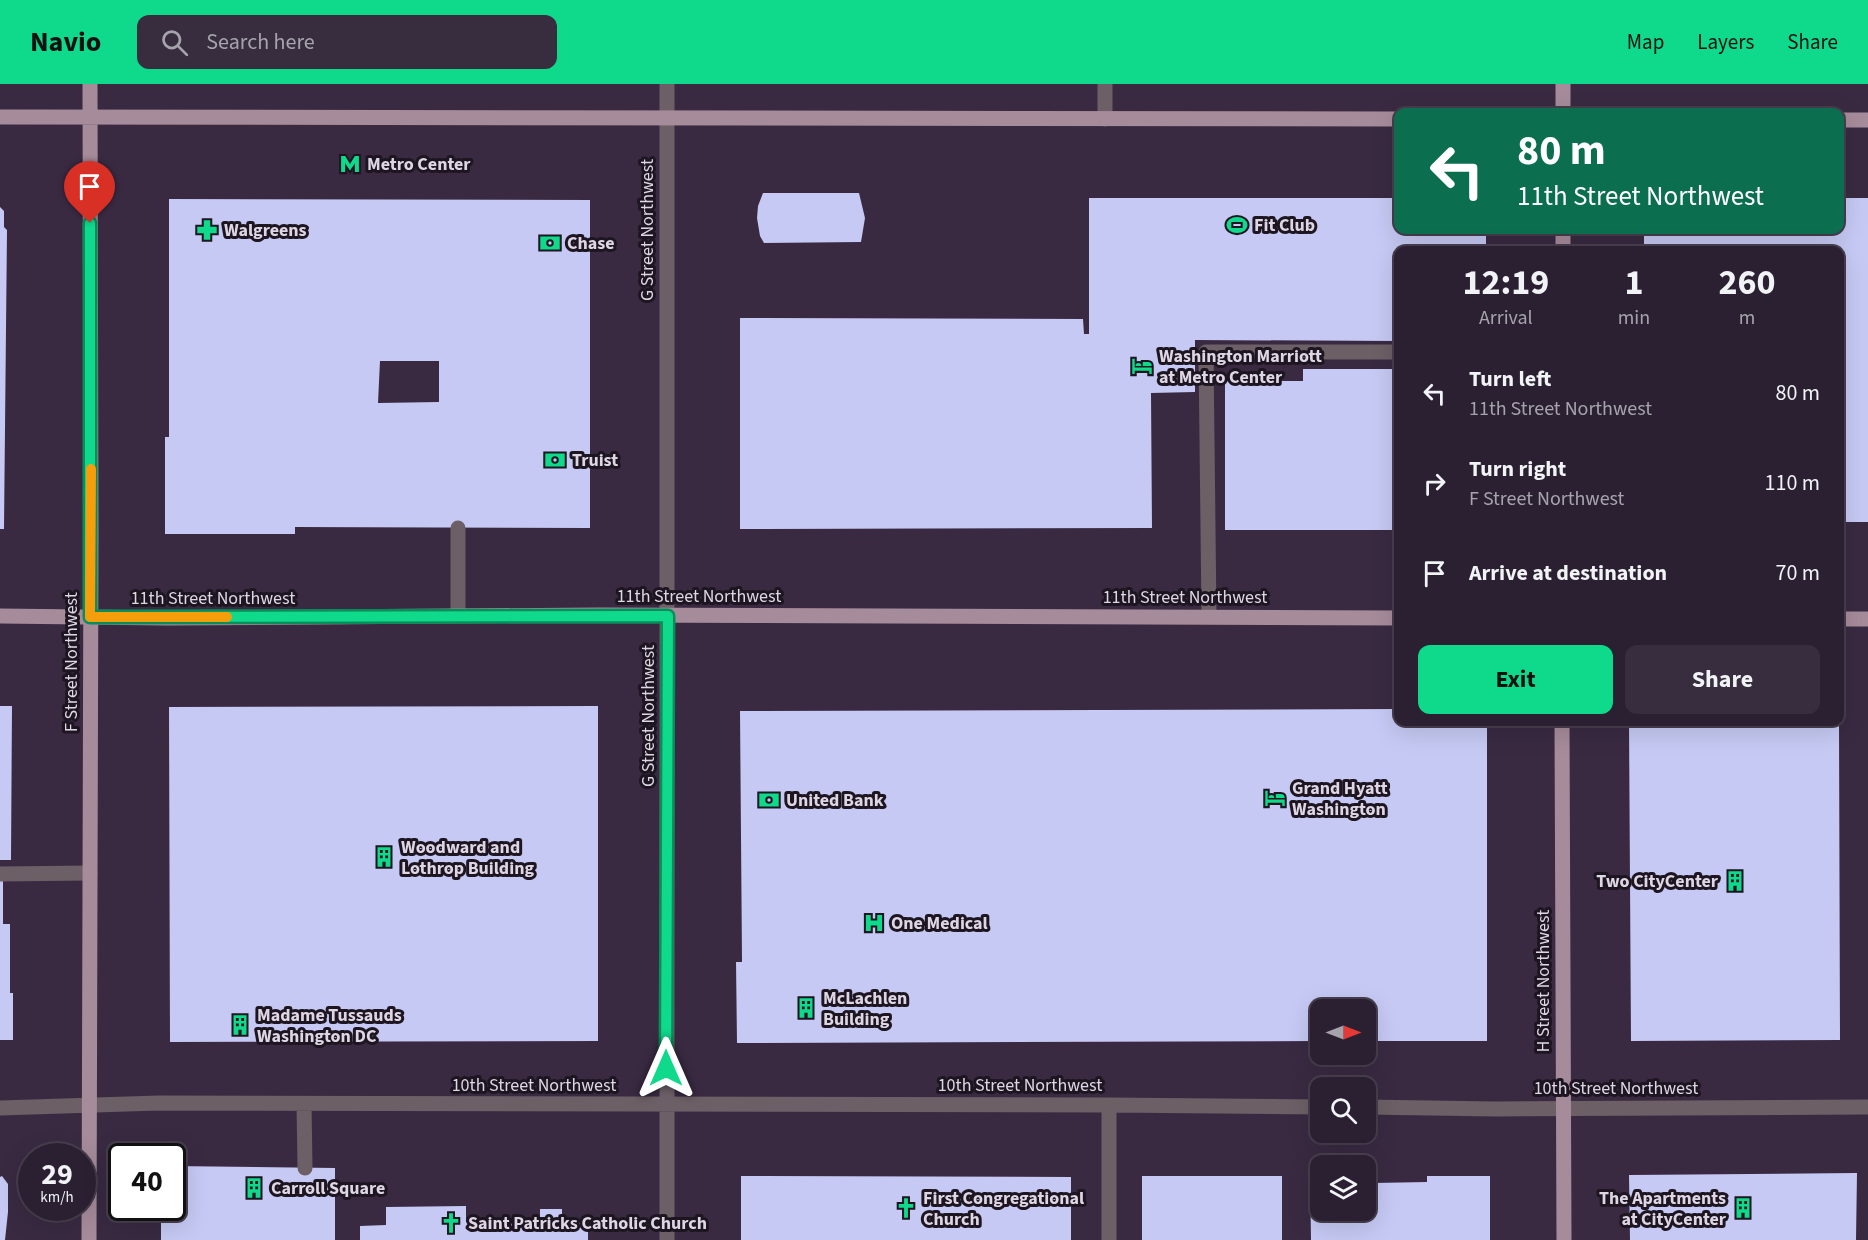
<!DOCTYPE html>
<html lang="en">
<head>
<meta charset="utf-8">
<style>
	:root { --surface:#2b2032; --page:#372d3e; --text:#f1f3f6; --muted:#a6a3ac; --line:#473e4d; --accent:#0fd98a }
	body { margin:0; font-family:"Source Sans 3",sans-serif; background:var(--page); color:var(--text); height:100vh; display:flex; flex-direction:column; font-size:22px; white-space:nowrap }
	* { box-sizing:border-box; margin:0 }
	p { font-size:20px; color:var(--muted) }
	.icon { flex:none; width:33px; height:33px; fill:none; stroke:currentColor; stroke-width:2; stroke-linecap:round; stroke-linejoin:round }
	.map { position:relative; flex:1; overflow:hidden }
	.panel { position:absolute; left:1394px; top:162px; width:450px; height:480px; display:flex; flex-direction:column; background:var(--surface); border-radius:12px; box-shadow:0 6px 24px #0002,0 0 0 2px var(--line) }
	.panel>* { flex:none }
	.top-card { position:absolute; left:1394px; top:24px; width:450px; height:126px; border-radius:12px; box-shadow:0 6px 24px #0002,0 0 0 2px var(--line); background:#0b6e4f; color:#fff; overflow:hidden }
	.needle { width:39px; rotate:90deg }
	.controls { position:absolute; left:1310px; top:915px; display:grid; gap:12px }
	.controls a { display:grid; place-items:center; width:66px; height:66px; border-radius:12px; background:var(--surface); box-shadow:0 6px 24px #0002,0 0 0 2px var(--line); font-size:30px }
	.speed { position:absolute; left:18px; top:1059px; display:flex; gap:12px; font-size:30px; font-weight:700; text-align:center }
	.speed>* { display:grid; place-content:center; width:78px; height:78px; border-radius:50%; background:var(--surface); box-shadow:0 6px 24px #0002,0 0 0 2px var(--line); line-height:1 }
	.speed small { font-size:15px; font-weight:400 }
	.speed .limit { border:3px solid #111; border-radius:9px; background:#fff; color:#111 }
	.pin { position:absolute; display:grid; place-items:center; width:51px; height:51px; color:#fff; margin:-62px -26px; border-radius:50% 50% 50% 0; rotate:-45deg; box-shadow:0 0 6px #0007 }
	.pin .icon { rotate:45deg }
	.me { position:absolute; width:66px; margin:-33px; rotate:0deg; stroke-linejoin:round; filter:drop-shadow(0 0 4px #0008) }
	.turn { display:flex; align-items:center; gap:21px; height:126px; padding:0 24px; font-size:27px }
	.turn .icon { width:78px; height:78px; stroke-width:2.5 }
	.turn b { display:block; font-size:42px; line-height:51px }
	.eta { display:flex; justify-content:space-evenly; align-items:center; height:102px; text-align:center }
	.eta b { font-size:36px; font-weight:700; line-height:42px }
	.action { display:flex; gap:12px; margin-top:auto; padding:12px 24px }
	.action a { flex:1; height:69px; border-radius:12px; background:var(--accent); color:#111; font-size:24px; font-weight:700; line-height:69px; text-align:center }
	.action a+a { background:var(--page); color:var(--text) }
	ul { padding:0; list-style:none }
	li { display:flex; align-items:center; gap:18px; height:90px; padding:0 24px }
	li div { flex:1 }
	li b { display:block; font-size:22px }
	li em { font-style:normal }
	header { display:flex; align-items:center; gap:36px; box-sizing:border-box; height:84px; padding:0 30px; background:var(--accent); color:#111 }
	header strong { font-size:28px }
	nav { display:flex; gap:33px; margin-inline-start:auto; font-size:21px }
	.search { width:420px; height:54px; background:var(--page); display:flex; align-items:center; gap:15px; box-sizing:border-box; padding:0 21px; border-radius:12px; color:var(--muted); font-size:22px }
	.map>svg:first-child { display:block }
</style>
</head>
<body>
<header>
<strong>Navio</strong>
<div class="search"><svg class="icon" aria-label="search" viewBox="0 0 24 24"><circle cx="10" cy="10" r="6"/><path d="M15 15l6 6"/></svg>Search here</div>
<nav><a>Map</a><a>Layers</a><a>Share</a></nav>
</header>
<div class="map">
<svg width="1868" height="1156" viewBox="0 0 1868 1156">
	<rect width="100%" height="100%" fill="#392a42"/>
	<path fill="#c5c9f3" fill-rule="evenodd" d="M763,109h96l6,25 -4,24 -97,1 -4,-7 -3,-18 1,-12z
		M1089,114h309v32h88v20h-88v91l-203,-1v52l-44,1 1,135 -412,1v-211l343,1 1,15h5z
		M1839,114h29v324h-29v-272h-195v-20h195z
		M169,115l421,1v328l-295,-1v7h-130v-97h4zM380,277h59v41l-61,1z
		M0,123l4,4v16l3,3 -3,299h-4z
		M1303,285h95v161h-173v-149h78z
		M0,622h12l-1,154h-11z
		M598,622v335l-428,1 -1,-335z
		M1398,625v13h89v319h-122v-31h-45v31l-583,2 -1,-81h6l-2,-251z
		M1629,638h210l1,318 -209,1z
		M0,797h3v43h7v69h3v47h-13z
		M172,1082l163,2v72h-174v-32h11z
		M1857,1089l-1,67h-226l-1,-65z
		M2,1092l6,8v28l-3,28h-5v-63z
		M741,1092l330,1v63h-330z
		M1142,1092h140v64h-140z
		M1310,1092h10v34h45v-34h8v7l54,-1v-6h63v64h-179z
		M466,1122v16l74,-1v-12h22v13l26,-1v19h-228v-14l26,-1v-18z"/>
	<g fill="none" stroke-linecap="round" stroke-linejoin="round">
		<path stroke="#6c5f66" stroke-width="15" d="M1105,0v35
			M458,532v-88
			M1209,532l-3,-264h192
			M0,790l90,-1
			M304,1020l1,64
			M1109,1021v135
			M1365,1023l131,2 372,-2
			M0,1024l159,-5 950,2 211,2
			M667,1156v-1156"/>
		<path stroke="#a68b9b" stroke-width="15" d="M1563,0v28
			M0,33l1398,2
			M1839,36h29
			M1563,146v20
			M0,532l167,2 432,-3 799,3
			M1839,535h29
			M1562,638l2,518
			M89,1156l2,-707 -1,-449"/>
	</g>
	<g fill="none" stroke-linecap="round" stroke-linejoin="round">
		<g stroke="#0a8d5a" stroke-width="15">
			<path id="route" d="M90,139v394l578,-1 -2,452"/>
		</g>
		<use href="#route" stroke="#0fd98a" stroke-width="10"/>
		<path stroke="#f59e0b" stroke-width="10" d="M91,385l-1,148h137"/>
	</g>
	<defs>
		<g id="metro-bare" transform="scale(1.62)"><path d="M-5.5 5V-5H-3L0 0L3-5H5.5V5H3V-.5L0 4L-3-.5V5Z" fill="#0fd98a" stroke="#1d1621" stroke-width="2.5" paint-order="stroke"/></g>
		<g id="stadium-bare" transform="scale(1.62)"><path d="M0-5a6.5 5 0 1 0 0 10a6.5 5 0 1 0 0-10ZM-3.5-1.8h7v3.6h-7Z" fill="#0fd98a" stroke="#1d1621" stroke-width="2.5" paint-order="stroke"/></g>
		<g id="pharmacy-bare" transform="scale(1.62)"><path d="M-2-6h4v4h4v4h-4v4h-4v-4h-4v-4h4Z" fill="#0fd98a" stroke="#1d1621" stroke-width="2.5" paint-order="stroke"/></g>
		<g id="bank-bare" transform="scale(1.62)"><path d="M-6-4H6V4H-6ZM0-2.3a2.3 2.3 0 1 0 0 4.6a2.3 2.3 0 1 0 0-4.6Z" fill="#0fd98a" stroke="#1d1621" stroke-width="2.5" paint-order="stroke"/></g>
		<g id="hotel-bare" transform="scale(1.62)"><path d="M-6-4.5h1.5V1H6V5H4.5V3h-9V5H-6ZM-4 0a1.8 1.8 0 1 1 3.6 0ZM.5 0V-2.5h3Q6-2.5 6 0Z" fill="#0fd98a" stroke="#1d1621" stroke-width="2.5" paint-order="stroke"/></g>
		<g id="building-bare" transform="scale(1.62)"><path d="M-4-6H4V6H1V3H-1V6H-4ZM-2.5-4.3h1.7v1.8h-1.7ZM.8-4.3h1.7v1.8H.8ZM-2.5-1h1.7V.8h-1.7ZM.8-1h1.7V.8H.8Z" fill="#0fd98a" stroke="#1d1621" stroke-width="2.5" paint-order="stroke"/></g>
		<g id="hospital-bare" transform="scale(1.62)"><path d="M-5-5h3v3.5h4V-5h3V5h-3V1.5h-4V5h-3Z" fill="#0fd98a" stroke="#1d1621" stroke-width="2.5" paint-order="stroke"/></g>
		<g id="church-bare" transform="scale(1.62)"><path d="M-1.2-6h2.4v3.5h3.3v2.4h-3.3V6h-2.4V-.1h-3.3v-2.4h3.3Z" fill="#0fd98a" stroke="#1d1621" stroke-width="2.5" paint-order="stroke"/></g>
	</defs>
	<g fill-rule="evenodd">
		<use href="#metro-bare" x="350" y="80"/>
		<use href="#stadium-bare" x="1237" y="141"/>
		<use href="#pharmacy-bare" x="207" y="146"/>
		<use href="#bank-bare" x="550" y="159"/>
		<use href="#hotel-bare" x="1142" y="282"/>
		<use href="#bank-bare" x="555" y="376"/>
		<use href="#hotel-bare" x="1275" y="714"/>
		<use href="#bank-bare" x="769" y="716"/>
		<use href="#building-bare" x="384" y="773"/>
		<use href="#building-bare" x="1735" y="797"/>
		<use href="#hospital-bare" x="874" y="839"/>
		<use href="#building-bare" x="806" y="924"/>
		<use href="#building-bare" x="240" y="941"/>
		<use href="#building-bare" x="254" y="1104"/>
		<use href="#church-bare" x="906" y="1124"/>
		<use href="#building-bare" x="1743" y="1124"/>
		<use href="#church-bare" x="451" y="1139"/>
	</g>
	<g text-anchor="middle" stroke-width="6" stroke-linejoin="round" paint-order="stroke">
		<g font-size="18" font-weight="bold" fill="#dfd6e5" stroke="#1d1621" text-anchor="start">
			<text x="367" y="86">Metro Center</text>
			<text x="1254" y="147">Fit Club</text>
			<text x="224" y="152">Walgreens</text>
			<text x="567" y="165">Chase</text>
			<text x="1159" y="278">Washington Marriott<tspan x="1159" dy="21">at Metro Center</tspan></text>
			<text x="572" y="382">Truist</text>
			<text x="1292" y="710">Grand Hyatt<tspan x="1292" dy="21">Washington</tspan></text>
			<text x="786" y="722">United Bank</text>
			<text x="401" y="769">Woodward and<tspan x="401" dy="21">Lothrop Building</tspan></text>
			<text x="1718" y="803" text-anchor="end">Two CityCenter</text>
			<text x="891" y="845">One Medical</text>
			<text x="823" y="920">McLachlen<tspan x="823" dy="21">Building</tspan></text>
			<text x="257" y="937">Madame Tussauds<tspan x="257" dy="21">Washington DC</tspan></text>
			<text x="271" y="1110">Carroll Square</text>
			<text x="923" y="1120">First Congregational<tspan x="923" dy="21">Church</tspan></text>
			<text x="1726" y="1120" text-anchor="end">The Apartments<tspan x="1726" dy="21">at CityCenter</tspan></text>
			<text x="468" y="1145">Saint Patricks Catholic Church</text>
		</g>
		<g font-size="18" fill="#dfd6e5" stroke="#1d1621">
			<text transform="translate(647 146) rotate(-90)" y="6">G Street Northwest</text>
			<text x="699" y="518">11th Street Northwest</text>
			<text x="1185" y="519">11th Street Northwest</text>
			<text x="213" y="520">11th Street Northwest</text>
			<text transform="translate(71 578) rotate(-90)" y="6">F Street Northwest</text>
			<text transform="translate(648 632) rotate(-90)" y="6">G Street Northwest</text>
			<text transform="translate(1543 897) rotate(-90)" y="6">H Street Northwest</text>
			<text x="534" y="1007">10th Street Northwest</text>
			<text x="1020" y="1007">10th Street Northwest</text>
			<text x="1616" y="1010">10th Street Northwest</text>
		</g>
	</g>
</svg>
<div class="controls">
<a><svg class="needle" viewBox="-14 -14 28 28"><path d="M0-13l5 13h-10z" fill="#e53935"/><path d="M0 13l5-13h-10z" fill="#a6a3ac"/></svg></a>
<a><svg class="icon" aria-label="search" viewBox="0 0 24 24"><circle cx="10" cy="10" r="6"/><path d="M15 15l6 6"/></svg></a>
<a><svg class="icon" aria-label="layers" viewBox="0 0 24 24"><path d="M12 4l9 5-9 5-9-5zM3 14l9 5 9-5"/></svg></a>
</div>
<div class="speed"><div>29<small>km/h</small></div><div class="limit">40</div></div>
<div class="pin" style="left:90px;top:139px;background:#d93025"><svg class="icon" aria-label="arrive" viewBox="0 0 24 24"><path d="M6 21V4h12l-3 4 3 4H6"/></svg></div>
<svg class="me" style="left:666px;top:984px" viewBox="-20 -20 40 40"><path d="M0-17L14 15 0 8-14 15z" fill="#0fd98a" stroke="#fff" stroke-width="4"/></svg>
<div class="top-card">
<div class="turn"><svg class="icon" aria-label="left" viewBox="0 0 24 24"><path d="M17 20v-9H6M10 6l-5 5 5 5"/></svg><div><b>80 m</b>11th Street Northwest</div></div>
</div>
<section class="panel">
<div class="eta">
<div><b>12:19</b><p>Arrival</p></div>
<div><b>1</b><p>min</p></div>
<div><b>260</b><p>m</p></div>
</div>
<ul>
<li><svg class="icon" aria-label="left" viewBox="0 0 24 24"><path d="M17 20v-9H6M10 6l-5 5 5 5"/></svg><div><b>Turn left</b><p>11th Street Northwest</p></div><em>80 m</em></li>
<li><svg class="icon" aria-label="right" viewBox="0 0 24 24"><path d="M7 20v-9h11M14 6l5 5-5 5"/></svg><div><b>Turn right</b><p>F Street Northwest</p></div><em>110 m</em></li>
<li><svg class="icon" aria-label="arrive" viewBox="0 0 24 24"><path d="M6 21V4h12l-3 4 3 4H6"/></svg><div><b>Arrive at destination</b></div><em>70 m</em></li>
</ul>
<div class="action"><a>Exit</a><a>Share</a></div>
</section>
</div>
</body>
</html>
